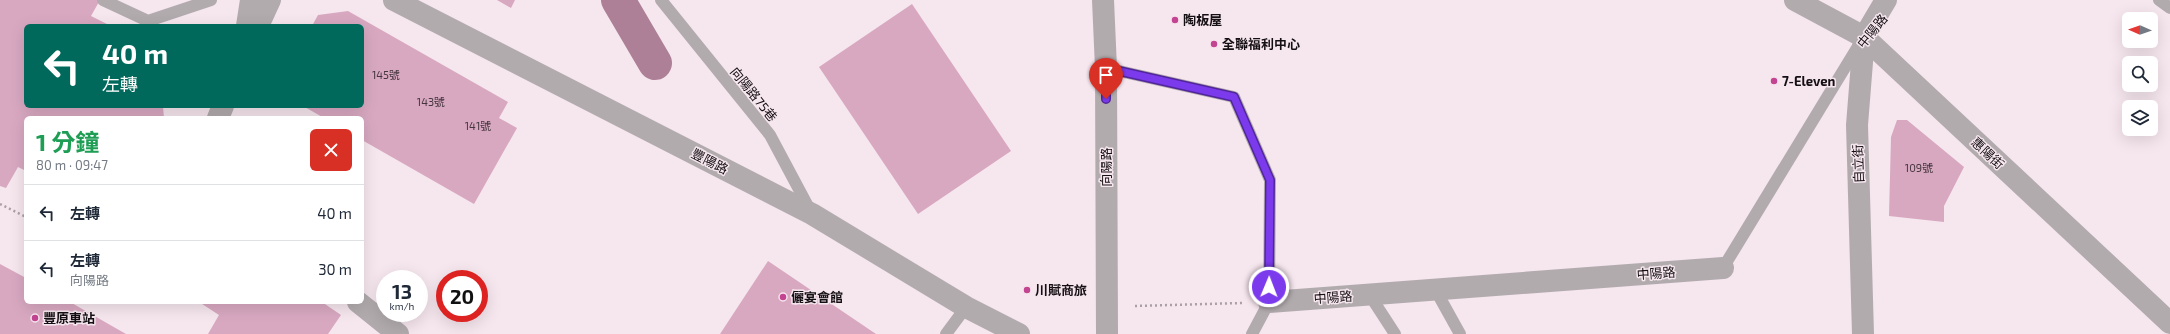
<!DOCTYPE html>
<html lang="zh-TW">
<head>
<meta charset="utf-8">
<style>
	:root { --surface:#fff; --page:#f2f2f3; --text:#1f2937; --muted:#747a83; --line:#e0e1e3 }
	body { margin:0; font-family:"Exo 2","Noto Sans TC",sans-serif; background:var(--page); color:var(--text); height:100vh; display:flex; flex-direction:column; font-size:15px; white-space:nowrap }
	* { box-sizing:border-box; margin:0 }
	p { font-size:13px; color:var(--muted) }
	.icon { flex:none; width:22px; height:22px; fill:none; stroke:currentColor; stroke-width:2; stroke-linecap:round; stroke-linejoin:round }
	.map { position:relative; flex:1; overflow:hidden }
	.sheet { position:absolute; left:24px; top:116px; width:340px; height:188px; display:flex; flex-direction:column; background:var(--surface); border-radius:6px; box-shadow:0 4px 16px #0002 }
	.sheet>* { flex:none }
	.banner { position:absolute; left:24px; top:24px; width:340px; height:84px; border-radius:6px; box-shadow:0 4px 16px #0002; background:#00695c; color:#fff; overflow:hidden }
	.needle { width:26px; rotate:272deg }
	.tools { position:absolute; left:2122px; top:12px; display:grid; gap:8px }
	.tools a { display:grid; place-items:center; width:36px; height:36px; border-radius:6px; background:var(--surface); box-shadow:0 4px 16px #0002; font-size:20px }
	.speed { position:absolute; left:376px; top:270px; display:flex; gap:8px; font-size:20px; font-weight:700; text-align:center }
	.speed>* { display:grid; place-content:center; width:52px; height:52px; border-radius:50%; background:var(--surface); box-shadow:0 4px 16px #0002; line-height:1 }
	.speed small { font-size:10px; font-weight:400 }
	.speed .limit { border:6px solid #d22; background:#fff; color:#111 }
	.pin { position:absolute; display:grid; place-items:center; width:34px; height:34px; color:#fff; margin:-41px -17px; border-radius:50% 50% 50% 0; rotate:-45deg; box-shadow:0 0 4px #0007 }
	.pin .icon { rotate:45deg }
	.me { position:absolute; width:44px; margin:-22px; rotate:1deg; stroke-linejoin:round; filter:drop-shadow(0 0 3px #0008) }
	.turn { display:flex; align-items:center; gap:14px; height:84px; padding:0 12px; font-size:18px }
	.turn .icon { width:52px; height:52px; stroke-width:2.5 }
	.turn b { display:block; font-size:28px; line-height:34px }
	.round { display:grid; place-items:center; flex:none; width:42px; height:42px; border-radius:6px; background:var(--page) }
	.headline { display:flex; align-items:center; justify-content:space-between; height:68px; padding:0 12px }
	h1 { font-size:24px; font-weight:700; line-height:30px; color:#1e9e55 }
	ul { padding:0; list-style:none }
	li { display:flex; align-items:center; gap:12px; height:56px; padding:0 12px; border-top:1px solid var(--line) }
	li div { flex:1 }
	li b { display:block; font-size:15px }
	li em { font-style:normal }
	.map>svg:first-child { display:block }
</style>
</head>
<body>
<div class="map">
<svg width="2170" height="334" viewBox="0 0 2170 334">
	<rect width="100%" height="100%" fill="#f6e6ee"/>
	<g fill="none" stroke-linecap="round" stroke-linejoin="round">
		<path stroke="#ad8097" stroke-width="34" d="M618,0l37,63"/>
	</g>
	<path fill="#d8a8c1" d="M0,0h100l-9,16 20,10h-85v80h137l1,12h-138v53l-8,-4 -12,21 -6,-2z
		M497,0h18l-4,8z
		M912,4l99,147 -93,63 -99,-147z
		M348,11l160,91 -9,16 18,10 -43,76 -112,-64v-22h-38l-21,-12h59v-80h-50l6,-11z
		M1897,120h10l57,47 -20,39v16l-55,-6 2,-79z
		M768,261l108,73h-156z
		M0,264l26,14v24h44l56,32h-126z
		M199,302h123l19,13 -13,19h-120l11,-19z"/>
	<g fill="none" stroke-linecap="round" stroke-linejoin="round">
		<path stroke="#ab9fa5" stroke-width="2.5" stroke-dasharray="2 3" stroke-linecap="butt" d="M0,204l26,13
			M1135,306l107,-3"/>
		<path stroke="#b2abae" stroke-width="12" d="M103,0l45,21 63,-21
			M661,0l109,135 40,75
			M2159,0l11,8
			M1106,68l128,29 36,83 -1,122 -17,32
			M1723,268l137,-225
			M1435,289l25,45
			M1369,294l26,40
			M946,334l20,-27"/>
		<path stroke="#b2abae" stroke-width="22" d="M394,0l418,214 154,93 53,27
			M1103,0l3,68 1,266
			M1795,0l69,37 306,286
			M247,26l4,-26
			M258,26l12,-26
			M218,118l5,-12
			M358,302l40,32
			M1269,302l454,-34
			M1863,334l-6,-209 7,-88 22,-37"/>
	</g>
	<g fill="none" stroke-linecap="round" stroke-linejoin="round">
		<g stroke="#51269a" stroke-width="10">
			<path id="route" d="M1106,99v-31l128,29 36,83 -1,107"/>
		</g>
		<use href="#route" stroke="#7c3aed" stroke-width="7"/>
	</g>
	<g fill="#c34491" stroke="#f6e6ee" stroke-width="1.5">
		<circle cx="1175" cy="20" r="4"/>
		<circle cx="1214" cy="44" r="4"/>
		<circle cx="1774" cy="81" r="4"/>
		<circle cx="1027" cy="290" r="4"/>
		<circle cx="783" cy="297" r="4"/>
		<circle cx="35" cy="318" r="4"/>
	</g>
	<g text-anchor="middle" stroke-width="3" stroke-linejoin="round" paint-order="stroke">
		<g font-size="11" fill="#45353e">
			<text x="386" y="79">145號</text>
			<text x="431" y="106">143號</text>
			<text x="478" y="130">141號</text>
			<text x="1919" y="172">109號</text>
		</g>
		<g font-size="13" font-weight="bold" fill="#140f12" stroke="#f6e6ee" text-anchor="start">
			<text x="1183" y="25">陶板屋</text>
			<text x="1222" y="49">全聯福利中心</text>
			<text x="1782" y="86">7-Eleven</text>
			<text x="1035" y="295">川賦商旅</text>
			<text x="791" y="302">儷宴會館</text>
			<text x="43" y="323">豐原車站</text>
		</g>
		<g font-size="13" fill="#140f12" stroke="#f6e6ee">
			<text transform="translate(1872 31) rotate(-51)" y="5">中陽路</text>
			<text transform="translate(754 94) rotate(51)" y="5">向陽路75巷</text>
			<text transform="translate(1988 153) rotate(43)" y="5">惠陽街</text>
			<text transform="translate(710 161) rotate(27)" y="5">豐陽路</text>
			<text transform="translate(1858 164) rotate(-92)" y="5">自立街</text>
			<text transform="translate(1106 167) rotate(-90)" y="5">向陽路</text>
			<text transform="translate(1656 273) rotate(-4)" y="5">中陽路</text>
			<text transform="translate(1333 297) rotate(-4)" y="5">中陽路</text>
		</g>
	</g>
</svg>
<div class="tools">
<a><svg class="needle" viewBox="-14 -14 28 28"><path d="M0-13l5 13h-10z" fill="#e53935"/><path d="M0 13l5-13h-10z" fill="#747a83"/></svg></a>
<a><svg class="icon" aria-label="search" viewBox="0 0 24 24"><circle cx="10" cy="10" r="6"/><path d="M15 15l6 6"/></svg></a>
<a><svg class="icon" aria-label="layers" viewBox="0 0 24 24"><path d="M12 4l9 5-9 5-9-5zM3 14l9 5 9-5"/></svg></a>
</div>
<div class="speed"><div>13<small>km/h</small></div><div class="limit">20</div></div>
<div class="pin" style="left:1106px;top:99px;background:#d93025"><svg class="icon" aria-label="arrive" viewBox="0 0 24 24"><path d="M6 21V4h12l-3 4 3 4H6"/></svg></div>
<svg class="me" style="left:1269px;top:287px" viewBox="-20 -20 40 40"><circle r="17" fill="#7c3aed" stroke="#fff" stroke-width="3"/><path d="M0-11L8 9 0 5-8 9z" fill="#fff"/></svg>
<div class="banner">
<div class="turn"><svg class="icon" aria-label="left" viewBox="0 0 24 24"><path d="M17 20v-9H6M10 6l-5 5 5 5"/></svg><div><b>40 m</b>左轉</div></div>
</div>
<section class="sheet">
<div class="headline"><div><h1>1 分鐘</h1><p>80 m · 09:47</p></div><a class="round" style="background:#d93025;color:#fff"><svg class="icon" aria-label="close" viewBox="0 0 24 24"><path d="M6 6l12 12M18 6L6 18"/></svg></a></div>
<ul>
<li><svg class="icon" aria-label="left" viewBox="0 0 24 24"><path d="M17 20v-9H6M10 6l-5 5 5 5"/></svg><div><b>左轉</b></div><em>40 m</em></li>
<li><svg class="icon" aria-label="left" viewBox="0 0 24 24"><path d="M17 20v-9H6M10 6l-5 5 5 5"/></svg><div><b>左轉</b><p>向陽路</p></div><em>30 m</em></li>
</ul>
</section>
</div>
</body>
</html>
